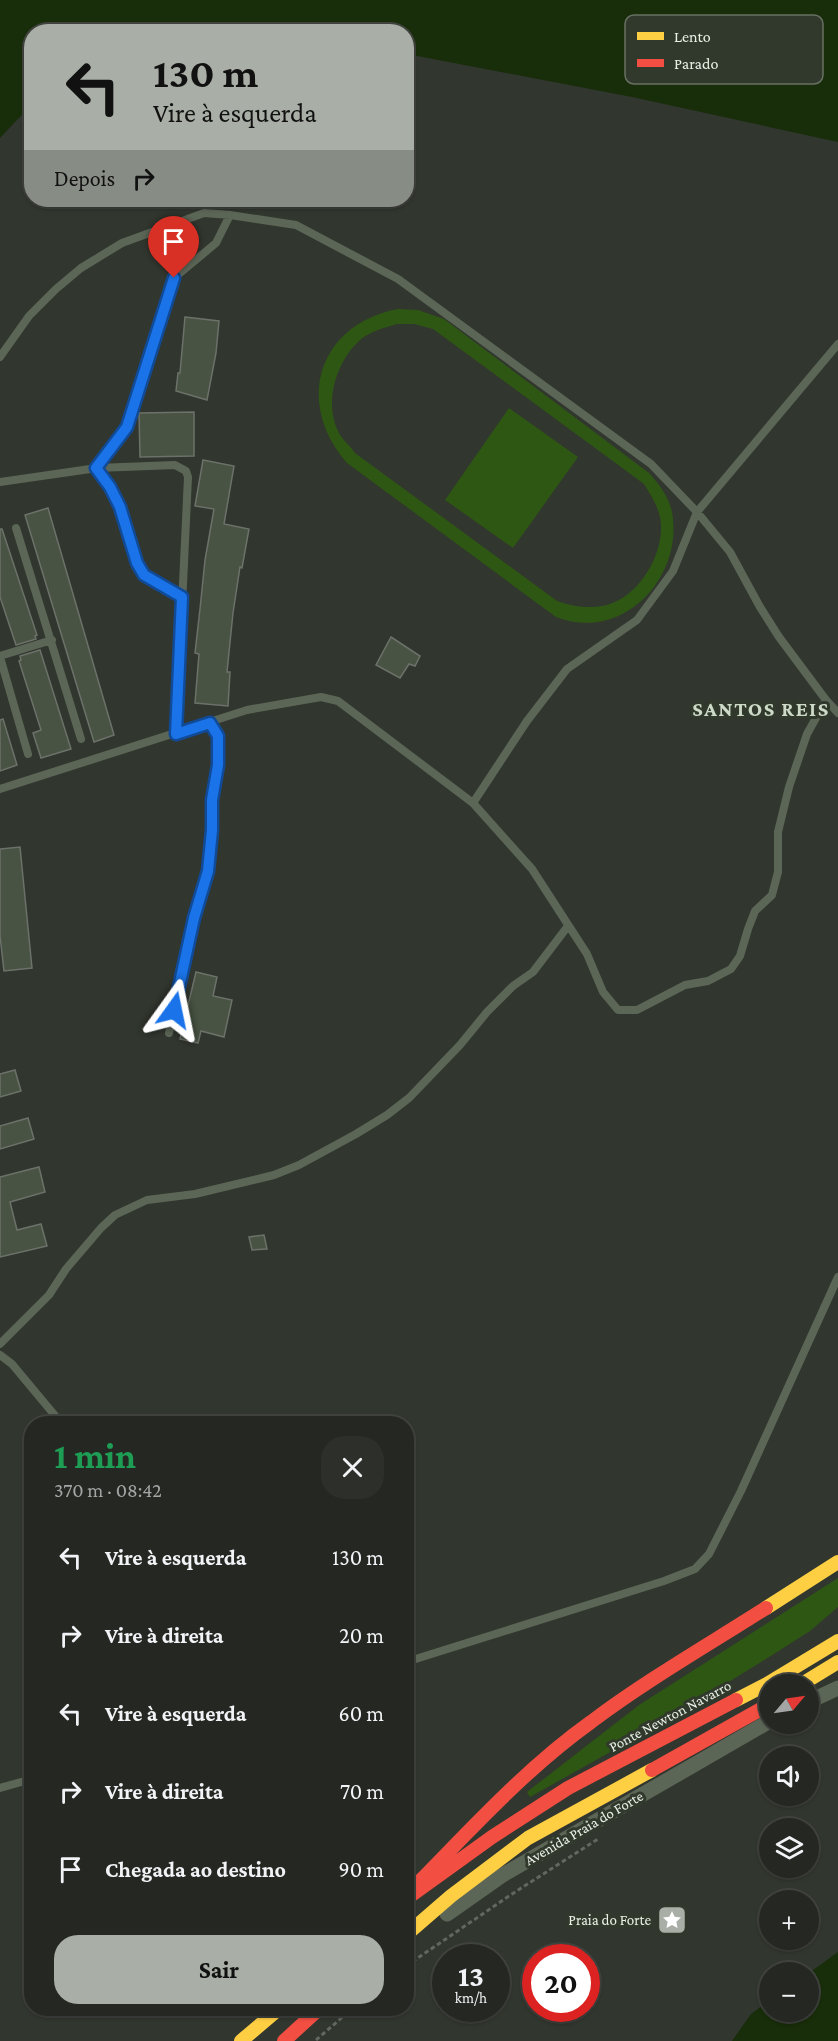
<!DOCTYPE html>
<html lang="pt">
<head>
<meta charset="utf-8">
<style>
	:root { --surface:#252822; --page:#2d302a; --text:#f1f3f6; --muted:#a3a6a5; --line:#424440; --accent:#a9afa6 }
	body { margin:0; font-family:"Crimson Pro",serif; background:var(--page); color:var(--text); height:100vh; display:flex; flex-direction:column; font-size:22px; white-space:nowrap }
	* { box-sizing:border-box; margin:0 }
	p { font-size:20px; color:var(--muted) }
	.icon { flex:none; width:33px; height:33px; fill:none; stroke:currentColor; stroke-width:2; stroke-linecap:round; stroke-linejoin:round }
	.map { position:relative; flex:1; overflow:hidden }
	.side { position:absolute; left:24px; top:1416px; width:390px; height:600px; display:flex; flex-direction:column; background:var(--surface); border-radius:24px; box-shadow:0 2px 4px #0004,0 0 0 2px var(--line) }
	.side>* { flex:none }
	.guide { position:absolute; left:24px; top:24px; width:390px; height:183px; border-radius:24px; box-shadow:0 2px 4px #0004,0 0 0 2px var(--line); background:#a9afa6; color:#111; overflow:hidden }
	.needle { width:39px; rotate:61deg }
	.fabs { position:absolute; left:759px; top:1674px; display:grid; gap:12px }
	.fabs a { display:grid; place-items:center; width:60px; height:60px; border-radius:50%; background:var(--surface); box-shadow:0 2px 4px #0004,0 0 0 2px var(--line); font-size:30px }
	.speed { position:absolute; left:432px; top:1944px; display:flex; gap:12px; font-size:30px; font-weight:700; text-align:center }
	.speed>* { display:grid; place-content:center; width:78px; height:78px; border-radius:50%; background:var(--surface); box-shadow:0 2px 4px #0004,0 0 0 2px var(--line); line-height:1 }
	.speed small { font-size:15px; font-weight:400 }
	.speed .limit { border:9px solid #d22; background:#fff; color:#111 }
	.pin { position:absolute; display:grid; place-items:center; width:51px; height:51px; color:#fff; margin:-62px -26px; border-radius:50% 50% 50% 0; rotate:-45deg; box-shadow:0 0 6px #0007 }
	.pin .icon { rotate:45deg }
	.me { position:absolute; width:66px; margin:-33px; rotate:12deg; stroke-linejoin:round; filter:drop-shadow(0 0 4px #0008) }
	.turn { display:flex; align-items:center; gap:21px; height:126px; padding:0 30px; font-size:27px }
	.turn .icon { width:78px; height:78px; stroke-width:2.5 }
	.turn b { display:block; font-size:42px; line-height:51px }
	.then { display:flex; align-items:center; height:57px; padding:0 30px; background:#0003; gap:12px; font-size:22px }
	.round { display:grid; place-items:center; flex:none; width:63px; height:63px; border-radius:24px; background:var(--page) }
	.overview { display:flex; align-items:center; justify-content:space-between; height:102px; padding:0 30px }
	h1 { font-size:36px; font-weight:700; line-height:45px; color:#1e9e55 }
	.cta { display:flex; gap:12px; margin-top:auto; padding:12px 30px }
	.cta a { flex:1; height:69px; border-radius:24px; background:var(--accent); color:#111; font-size:24px; font-weight:700; line-height:69px; text-align:center }
	ul { padding:0; list-style:none }
	li { display:flex; align-items:center; gap:18px; height:78px; padding:0 30px }
	li div { flex:1 }
	li b { display:block; font-size:22px }
	li em { font-style:normal }
	.map>svg:first-child { display:block }
</style>
</head>
<body>
<div class="map">
<svg width="838" height="2041" viewBox="0 0 838 2041">
	<rect width="100%" height="100%" fill="#31362e"/>
	<path fill="#2f5714" fill-rule="evenodd" d="M398,309l20,1 26,9 205,154c10,11 20,24 23,39 12,66 -50,131 -116,105l-209,-154c-53,-60 -29,-139 51,-154zM397,324h17l19,5 211,155c8,13 17,27 17,42 1,32 -23,70 -54,79 -18,4 -33,2 -50,-4l-202,-148c-4,-6 -11,-12 -15,-18 -17,-29 -5,-72 19,-94 11,-10 25,-13 38,-17z
		M509,408l69,49 -65,91 -68,-48z
		M838,1578v29l-28,24 -44,28 -104,64 -132,74 -3,-5 112,-87z"/>
	<path fill="#182d0a" d="M0,0h838v142l-206,-45 -225,-43 -1,-22h-374l-1,73 -31,33z
		M838,1952v89h-106l19,-27 18,-13 1,11h38l1,-39z"/>
	<path fill="#485343" stroke="#6c716a" stroke-width="1.5" d="M185,317l34,4 -3,32 -9,47 -31,-9 2,-18h2z
		M194,412v44l-54,1 -1,-44z
		M203,460l31,6 -10,58 25,5 -7,39 -2,-1 -7,46 -6,59h3l-2,34 -33,-3 4,-49 -4,-1 5,-44 5,-49 9,-51 -19,-3z
		M48,508l66,227 -20,7 -69,-227z
		M0,529h2l35,106 -2,1 1,3 -20,6 -16,-48z
		M391,637l29,19 -5,10 -6,-2 -9,14 -24,-13z
		M40,650l31,99 -30,9 -8,-25 8,-3 -22,-69 2,-1 -1,-4z
		M3,719l14,46 -17,6v-51z
		M20,847l12,121 -28,3 -4,-35v-87z
		M196,972l21,5 -4,19 19,4 -8,37 -23,-6 -3,12 -18,-4z
		M15,1070l6,21 -21,6v-23z
		M28,1118l6,21 -34,10v-23z
		M39,1167l6,25 -35,10 7,28 24,-6 6,22 -47,11v-80z
		M264,1235l3,14 -15,1 -3,-13z"/>
	<g fill="none" stroke-linecap="round" stroke-linejoin="round">
		<path stroke="#62685e" stroke-width="3" stroke-dasharray="4.5 3" stroke-linecap="butt" d="M406,1966l106,-72 86,-55
			M316,2040l37,-32"/>
		<path stroke="#5c6657" stroke-width="8" d="M0,357l29,-41 27,-27 25,-21 41,-25 82,-30 26,2 66,10 102,54 253,185 46,48 33,40 30,55 19,30 47,63 12,13
			M0,482l97,-14 78,-3 11,6 2,6 -12,257
			M16,528l65,211
			M182,597l-38,-22 -7,-12 -17,-56 -10,-20 -13,-19 30,-41 47,-149 42,-35 14,-28
			M0,656l52,-16
			M0,657l28,97
			M0,789l247,-79 74,-13 17,4 135,102 54,-82 40,-52 70,-49 36,-49 24,-59 141,-168
			M473,803l59,66 55,85 16,38 15,18h19l48,-25 23,-4 23,-12 9,-13 8,-27 7,-18 17,-16 6,-23v-40l11,-45 18,-53 19,-34
			M169,1033l25,-115 14,-47 4,-41v-30l6,-35v-28l-8,-14
			M0,1344l49,-49 17,-26 35,-41 14,-13 32,-15 48,-6 79,-19 25,-10 57,-31 31,-19 22,-17 51,-53 27,-33 26,-26 20,-14 35,-46
			M0,1355l12,9 50,60
			M406,1662l258,-81 31,-12 14,-15 32,-63 97,-214
			M0,1788l32,-9"/>
		<path stroke="#5c6657" stroke-width="15" d="M808,1702l30,-14
			M447,1914l54,-38 269,-155"/>
		<path stroke="#ffcf43" stroke-width="14" d="M766,1608l72,-46
			M802,1684l36,-22
			M736,1700l31,-16 71,-43
			M406,1935l45,-39 77,-58 124,-68
			M241,2041l39,-33"/>
		<path stroke="#f24e42" stroke-width="14" d="M652,1770l118,-66
			M421,1880c54,-55 107,-113 170,-158 56,-42 117,-77 175,-114
			M406,1899l86,-62 76,-49 168,-88
			M284,2041l36,-33"/>
	</g>
	<g fill="none" stroke-linecap="round" stroke-linejoin="round">
		<g stroke="#114b97" stroke-width="15">
			<path id="route" d="M174,278l-47,149 -31,41 14,19 10,20 17,56 7,12 38,22 -6,137 34,-11 8,13v29l-6,35v30l-4,41 -14,47 -20,92"/>
		</g>
		<use href="#route" stroke="#1a73e8" stroke-width="10"/>
	</g>
	<defs>
		<g id="sight-square" transform="scale(1.5)"><rect x="-9" y="-9" width="18" height="18" rx="4" fill="#a9afa6" stroke="#30392b"/><path d="M0-6L1.8-2.2L6-1.7L2.9 1.2L3.7 5.4L0 3.3L-3.7 5.4L-2.9 1.2L-6-1.7L-1.8-2.2Z" fill="#fff"/></g>
	</defs>
	<g fill-rule="evenodd">
		<use href="#sight-square" x="672" y="1920"/>
	</g>
	<g text-anchor="middle" stroke-width="6" stroke-linejoin="round" paint-order="stroke">
		<g font-size="15" fill="#eaf0e7" stroke="#30392b">
			<text transform="translate(670 1716) rotate(-28)" y="5">Ponte Newton Navarro</text>
			<text transform="translate(584 1828) rotate(-30)" y="5">Avenida Praia do Forte</text>
		</g>
		<g font-size="15" fill="#eaf0e7" stroke="#30392b" text-anchor="end">
			<text x="651" y="1925">Praia do Forte</text>
		</g>
		<g font-size="21" font-weight="bold" letter-spacing="1.5" fill="#cddac7" stroke="#30392b">
			<text x="761" y="716">SANTOS REIS</text>
		</g>
	</g>
	<rect x="625" y="15" width="198" height="69" rx="9" fill="#30392b" stroke="#687063" stroke-width="1.5"/>
	<rect x="637" y="32" width="27" height="8" fill="#ffcf43"/>
	<rect x="637" y="59" width="27" height="8" fill="#f24e42"/>
	<g font-size="16" fill="#eaf0e7">
		<text x="674" y="42">Lento</text>
		<text x="674" y="69">Parado</text>
	</g>
</svg>
<div class="fabs">
<a><svg class="needle" viewBox="-14 -14 28 28"><path d="M0-13l5 13h-10z" fill="#e53935"/><path d="M0 13l5-13h-10z" fill="#a3a6a5"/></svg></a>
<a><svg class="icon" aria-label="sound" viewBox="0 0 24 24"><path d="M4 9h4l5-4v14l-5-4H4zM17 9q2 3 0 6"/></svg></a>
<a><svg class="icon" aria-label="layers" viewBox="0 0 24 24"><path d="M12 4l9 5-9 5-9-5zM3 14l9 5 9-5"/></svg></a>
<a>+</a>
<a>−</a>
</div>
<div class="speed"><div>13<small>km/h</small></div><div class="limit">20</div></div>
<div class="pin" style="left:174px;top:278px;background:#d93025"><svg class="icon" aria-label="arrive" viewBox="0 0 24 24"><path d="M6 21V4h12l-3 4 3 4H6"/></svg></div>
<svg class="me" style="left:174px;top:1010px" viewBox="-20 -20 40 40"><path d="M0-17L14 15 0 8-14 15z" fill="#1a73e8" stroke="#fff" stroke-width="4"/></svg>
<div class="guide">
<div class="turn"><svg class="icon" aria-label="left" viewBox="0 0 24 24"><path d="M17 20v-9H6M10 6l-5 5 5 5"/></svg><div><b>130 m</b>Vire à esquerda</div></div>
<div class="then">Depois<svg class="icon" aria-label="right" viewBox="0 0 24 24"><path d="M7 20v-9h11M14 6l5 5-5 5"/></svg></div>
</div>
<section class="side">
<div class="overview"><div><h1>1 min</h1><p>370 m · 08:42</p></div><a class="round"><svg class="icon" aria-label="close" viewBox="0 0 24 24"><path d="M6 6l12 12M18 6L6 18"/></svg></a></div>
<ul>
<li><svg class="icon" aria-label="left" viewBox="0 0 24 24"><path d="M17 20v-9H6M10 6l-5 5 5 5"/></svg><div><b>Vire à esquerda</b></div><em>130 m</em></li>
<li><svg class="icon" aria-label="right" viewBox="0 0 24 24"><path d="M7 20v-9h11M14 6l5 5-5 5"/></svg><div><b>Vire à direita</b></div><em>20 m</em></li>
<li><svg class="icon" aria-label="left" viewBox="0 0 24 24"><path d="M17 20v-9H6M10 6l-5 5 5 5"/></svg><div><b>Vire à esquerda</b></div><em>60 m</em></li>
<li><svg class="icon" aria-label="right" viewBox="0 0 24 24"><path d="M7 20v-9h11M14 6l5 5-5 5"/></svg><div><b>Vire à direita</b></div><em>70 m</em></li>
<li><svg class="icon" aria-label="arrive" viewBox="0 0 24 24"><path d="M6 21V4h12l-3 4 3 4H6"/></svg><div><b>Chegada ao destino</b></div><em>90 m</em></li>
</ul>
<div class="cta"><a>Sair</a></div>
</section>
</div>
</body>
</html>
